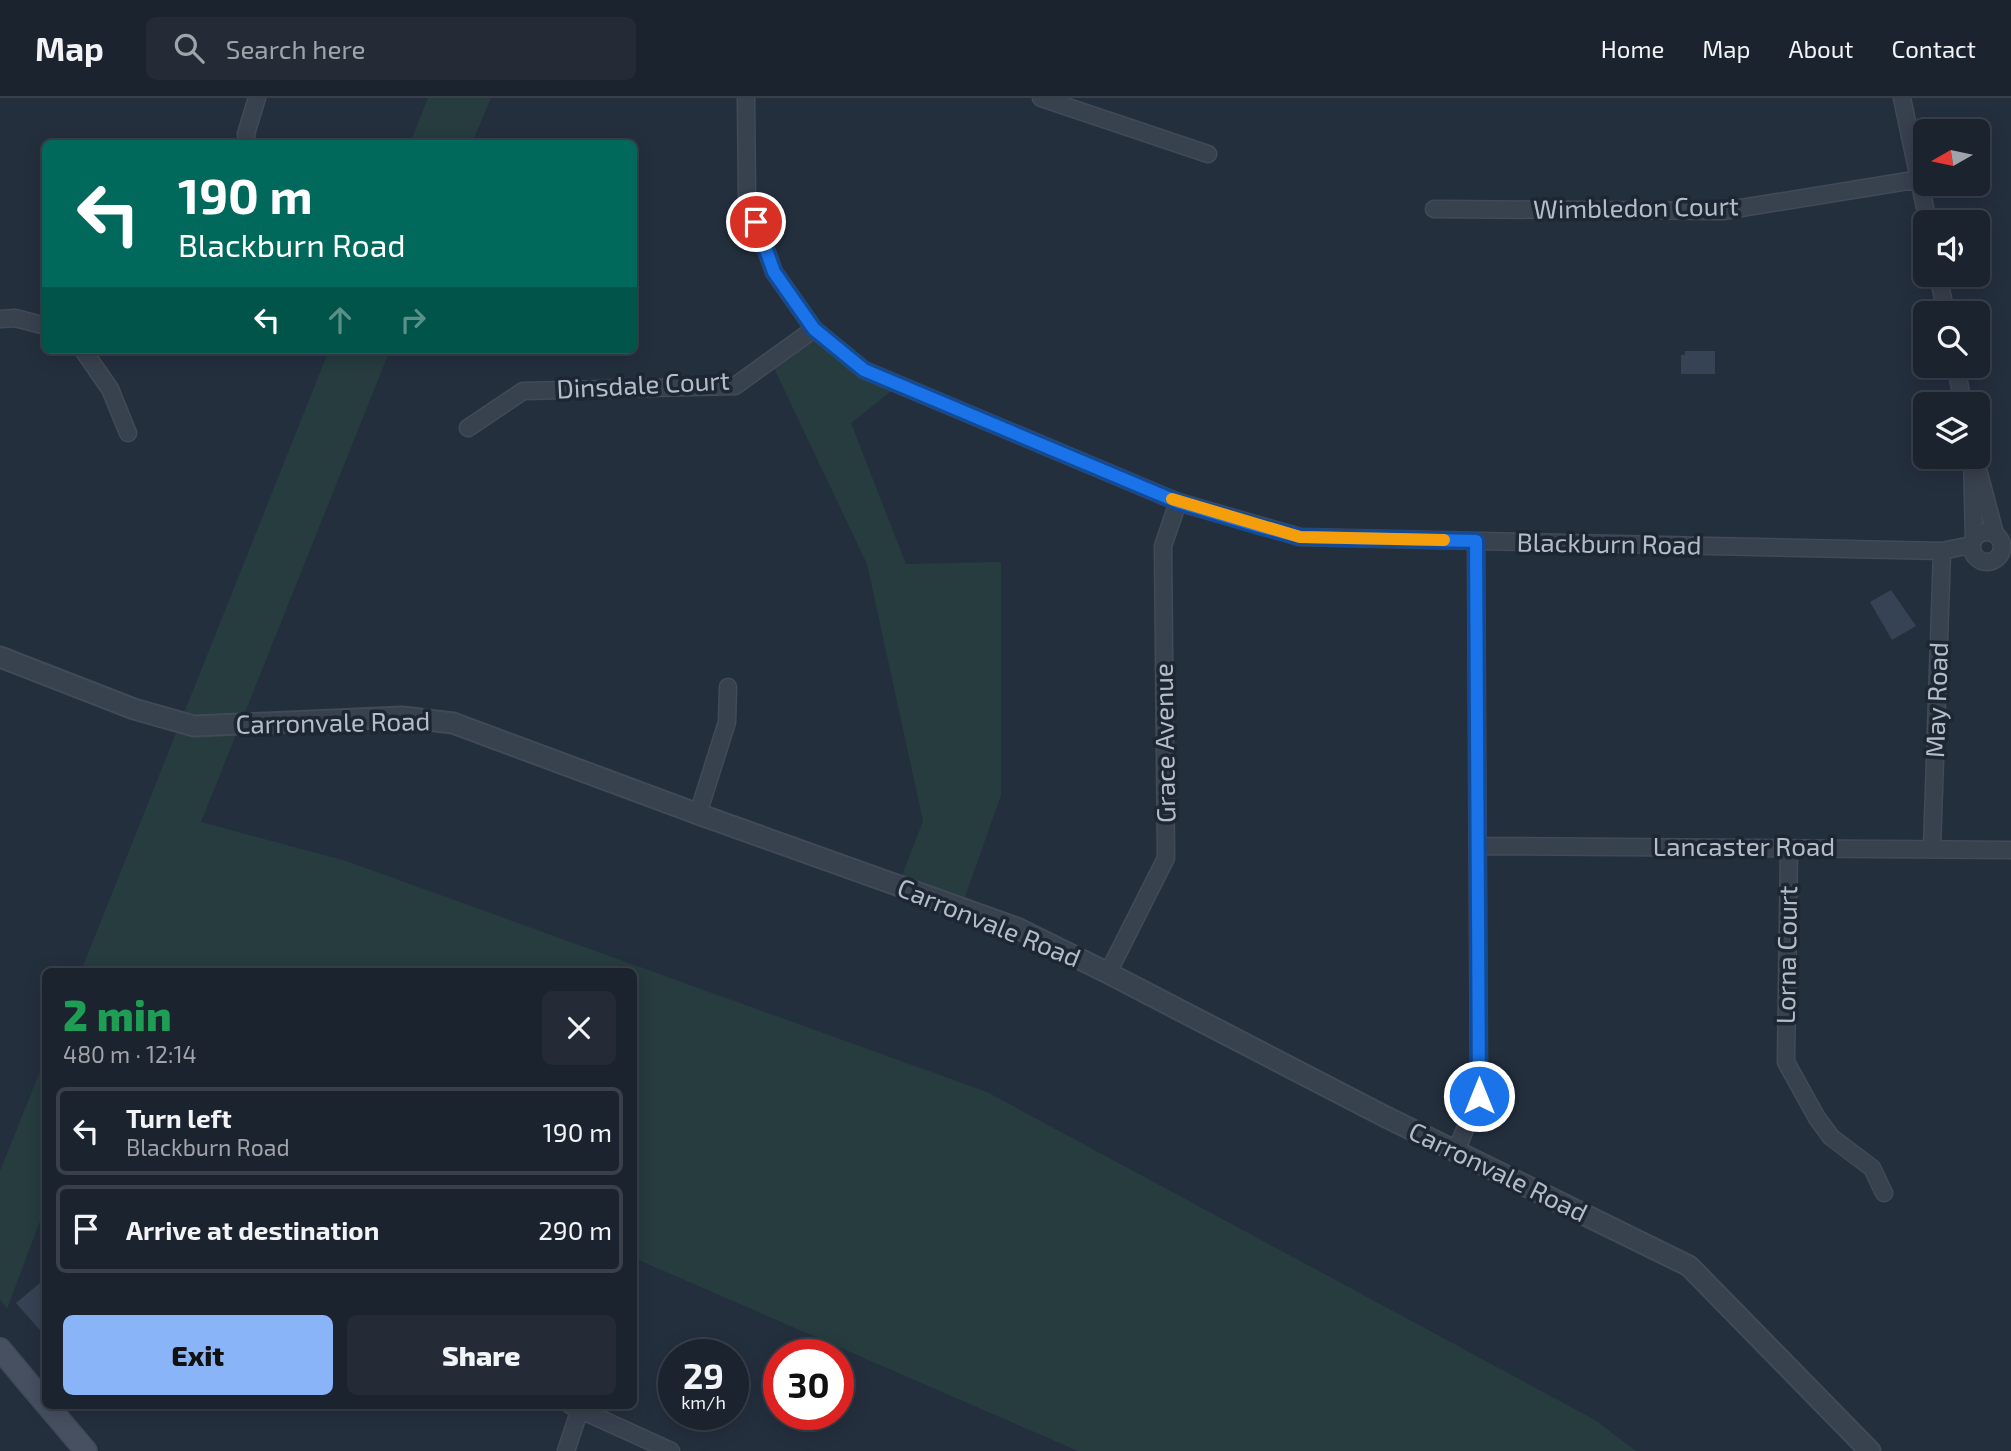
<!DOCTYPE html>
<html lang="en">
<head>
<meta charset="utf-8">
<style>
	:root { --surface:#1b232e; --page:#242b36; --text:#f1f3f6; --muted:#a0a4aa; --line:#39404a; --accent:#8ab4f8 }
	body { margin:0; font-family:"Exo 2",sans-serif; background:var(--page); color:var(--text); height:100vh; display:flex; flex-direction:column; font-size:26px; white-space:nowrap }
	* { box-sizing:border-box; margin:0 }
	p { font-size:23px; color:var(--muted) }
	.icon { flex:none; width:38px; height:38px; fill:none; stroke:currentColor; stroke-width:2; stroke-linecap:round; stroke-linejoin:round }
	.map { position:relative; flex:1; overflow:hidden }
	.drawer { position:absolute; left:42px; top:870px; width:595px; height:441px; display:flex; flex-direction:column; background:var(--surface); border-radius:10px; box-shadow:0 4px 18px #0003,0 0 0 2px var(--line) }
	.drawer>* { flex:none }
	.top-card { position:absolute; left:42px; top:42px; width:595px; height:214px; border-radius:10px; box-shadow:0 4px 18px #0003,0 0 0 2px var(--line); background:#00695c; color:#fff; overflow:hidden }
	.needle { width:46px; rotate:261deg }
	.controls { position:absolute; left:1913px; top:21px; display:grid; gap:14px }
	.controls a { display:grid; place-items:center; width:77px; height:77px; border-radius:10px; background:var(--surface); box-shadow:0 4px 18px #0003,0 0 0 2px var(--line); font-size:35px }
	.speed { position:absolute; left:658px; top:1241px; display:flex; gap:14px; font-size:35px; font-weight:700; text-align:center }
	.speed>* { display:grid; place-content:center; width:91px; height:91px; border-radius:50%; background:var(--surface); box-shadow:0 4px 18px #0003,0 0 0 2px var(--line); line-height:1 }
	.speed small { font-size:18px; font-weight:400 }
	.speed .limit { border:10px solid #d22; background:#fff; color:#111 }
	.pin { position:absolute; display:grid; place-items:center; width:60px; height:60px; color:#fff; margin:-30px; border:4px solid #fff; border-radius:50%; box-shadow:0 2px 7px #0007 }
	.me { position:absolute; width:77px; margin:-38px; rotate:0deg; stroke-linejoin:round; filter:drop-shadow(0 0 5px #0008) }
	.turn { display:flex; align-items:center; gap:24px; height:147px; padding:0 21px; font-size:32px }
	.turn .icon { width:91px; height:91px; stroke-width:2.5 }
	.turn b { display:block; font-size:49px; line-height:60px }
	.lanes { display:flex; align-items:center; height:66px; padding:0 21px; background:#0003; justify-content:center; gap:35px; direction:ltr }
	.lanes .off { opacity:.35 }
	.round { display:grid; place-items:center; flex:none; width:74px; height:74px; border-radius:10px; background:var(--page) }
	.headline { display:flex; align-items:center; justify-content:space-between; height:119px; padding:0 21px }
	h1 { font-size:42px; font-weight:800; line-height:52px; color:#1e9e55 }
	.action { display:flex; gap:14px; margin-top:auto; padding:14px 21px }
	.action a { flex:1; height:80px; border-radius:10px; background:var(--accent); color:#111; font-size:28px; font-weight:800; line-height:80px; text-align:center }
	.action a+a { background:var(--page); color:var(--text) }
	ul { padding:0; list-style:none }
	li { display:flex; align-items:center; gap:21px; height:88px; margin:0 14px 10px; padding:0 7px; border:4px solid var(--line); border-radius:10px }
	li div { flex:1 }
	li b { display:block; font-size:26px }
	li em { font-style:normal }
	header { display:flex; align-items:center; gap:42px; box-sizing:border-box; height:98px; padding:0 35px; background:var(--surface); border-bottom:2px solid var(--line) }
	header strong { font-size:33px }
	nav { display:flex; gap:38px; margin-inline-start:auto; font-size:24px }
	.search { width:490px; height:63px; background:var(--page); display:flex; align-items:center; gap:18px; box-sizing:border-box; padding:0 24px; border-radius:10px; color:var(--muted); font-size:26px }
	.map>svg:first-child { display:block }
</style>
</head>
<body>
<header>
<strong>Map</strong>
<div class="search"><svg class="icon" aria-label="search" viewBox="0 0 24 24"><circle cx="10" cy="10" r="6"/><path d="M15 15l6 6"/></svg>Search here</div>
<nav><a>Home</a><a>Map</a><a>About</a><a>Contact</a></nav>
</header>
<div class="map">
<svg width="2011" height="1353" viewBox="0 0 2011 1353">
	<rect width="100%" height="100%" fill="#242f3e"/>
	<path fill="#263c3f" d="M428,0h63l-19,45h-62z
		M814,235l80,56 -43,34 55,141 95,-2v233l-37,105 -63,-22 22,-57 -56,-257 -95,-200z
		M329,252h61l-189,472 145,39 641,231 608,328 41,31h-558l-444,-193v-287h-553z
		M45,961v149l-38,101 -7,-10v-128z"/>
	<path fill="#364354" d="M1685,253h30v23h-34v-19h4z
		M1891,492l25,36 -24,14 -22,-38z
		M46,1180v59l-30,-34z"/>
	<g fill="none" stroke-linecap="round" stroke-linejoin="round">
		<g stroke="#414a57" stroke-width="19">
			<path id="minor" d="M746,0l1,99 27,75 40,57 50,41 314,132 122,35 642,14 29,-6
				M1041,0l167,56
				M1902,0l26,124
				M247,46l-1,-10 11,-36
				M1434,111l289,2 197,-32
				M1938,177l8,38
				M0,221l15,-1 31,8
				M83,252l27,39 18,44
				M1956,268l7,38
				M468,330l55,-37 212,-5 79,-57
				M1972,359l2,82
				M1976,364l19,72
				M1972 449a15 15 0 1 1 30 0a15 15 0 1 1-30 0Z
				M698,716l29,-92 1,-35
				M1478,748l533,4
				M1789,750l-3,214 31,56 14,19 41,31 12,25
				M1932,750l10,-297
				M1108,875l58,-115 -3,-312 15,-44
				M1456,1053l23,-55 -3,-555
				M570,1307l101,46
				M566,1353l14,-42"/>
		</g>
		<g stroke="#414a57" stroke-width="23">
			<path id="tertiary" d="M0,559l134,52 60,17 208,-9 51,6 245,91 319,114 91,45 276,143 305,150 181,185"/>
		</g>
		<g stroke="#414a57" stroke-width="24">
			<path id="secondary" d="M0,1251l46,55
				M47,1307l39,46"/>
		</g>
		<use href="#minor" stroke="#38414e" stroke-width="16"/>
		<use href="#tertiary" stroke="#38414e" stroke-width="19"/>
		<use href="#secondary" stroke="#465061" stroke-width="21"/>
	</g>
	<g fill="none" stroke-linecap="round" stroke-linejoin="round">
		<g stroke="#114b97" stroke-width="18">
			<path id="route" d="M756,124l18,50 40,57 50,41 314,132 80,24 42,11 176,4 3,555"/>
		</g>
		<use href="#route" stroke="#1a73e8" stroke-width="12"/>
		<path stroke="#f59e0b" stroke-width="12" d="M1172,401l128,38 144,3"/>
	</g>
	<g text-anchor="middle" stroke-width="7" stroke-linejoin="round" paint-order="stroke">
		<g font-size="26" fill="#b4bcc9" stroke="#1d2633">
			<text transform="translate(1636 110) rotate(-1)" y="9">Wimbledon Court</text>
			<text transform="translate(643 287) rotate(-3)" y="9">Dinsdale Court</text>
			<text transform="translate(1609 446) rotate(1)" y="9">Blackburn Road</text>
			<text transform="translate(1937 602) rotate(-88)" y="9">May Road</text>
			<text transform="translate(333 625) rotate(-1)" y="9">Carronvale Road</text>
			<text transform="translate(1165 645) rotate(-91)" y="9">Grace Avenue</text>
			<text x="1744" y="758">Lancaster Road</text>
			<text transform="translate(989 825) rotate(22)" y="9">Carronvale Road</text>
			<text transform="translate(1787 857) rotate(-89)" y="9">Lorna Court</text>
			<text transform="translate(1498 1074) rotate(26)" y="9">Carronvale Road</text>
		</g>
	</g>
</svg>
<div class="controls">
<a><svg class="needle" viewBox="-14 -14 28 28"><path d="M0-13l5 13h-10z" fill="#e53935"/><path d="M0 13l5-13h-10z" fill="#a0a4aa"/></svg></a>
<a><svg class="icon" aria-label="sound" viewBox="0 0 24 24"><path d="M4 9h4l5-4v14l-5-4H4zM17 9q2 3 0 6"/></svg></a>
<a><svg class="icon" aria-label="search" viewBox="0 0 24 24"><circle cx="10" cy="10" r="6"/><path d="M15 15l6 6"/></svg></a>
<a><svg class="icon" aria-label="layers" viewBox="0 0 24 24"><path d="M12 4l9 5-9 5-9-5zM3 14l9 5 9-5"/></svg></a>
</div>
<div class="speed"><div>29<small>km/h</small></div><div class="limit">30</div></div>
<div class="pin" style="left:756px;top:124px;background:#d93025"><svg class="icon" aria-label="arrive" viewBox="0 0 24 24"><path d="M6 21V4h12l-3 4 3 4H6"/></svg></div>
<svg class="me" style="left:1479px;top:998px" viewBox="-20 -20 40 40"><circle r="17" fill="#1a73e8" stroke="#fff" stroke-width="3"/><path d="M0-11L8 9 0 5-8 9z" fill="#fff"/></svg>
<div class="top-card">
<div class="turn"><svg class="icon" aria-label="left" viewBox="0 0 24 24"><path d="M17 20v-9H6M10 6l-5 5 5 5"/></svg><div><b>190 m</b>Blackburn Road</div></div>
<div class="lanes"><svg class="icon" aria-label="left" viewBox="0 0 24 24"><path d="M17 20v-9H6M10 6l-5 5 5 5"/></svg><svg class="icon off" aria-label="ahead" viewBox="0 0 24 24"><path d="M12 20V5M6 11l6-6 6 6"/></svg><svg class="icon off" aria-label="right" viewBox="0 0 24 24"><path d="M7 20v-9h11M14 6l5 5-5 5"/></svg></div>
</div>
<section class="drawer">
<div class="headline"><div><h1>2 min</h1><p>480 m · 12:14</p></div><a class="round"><svg class="icon" aria-label="close" viewBox="0 0 24 24"><path d="M6 6l12 12M18 6L6 18"/></svg></a></div>
<ul>
<li><svg class="icon" aria-label="left" viewBox="0 0 24 24"><path d="M17 20v-9H6M10 6l-5 5 5 5"/></svg><div><b>Turn left</b><p>Blackburn Road</p></div><em>190 m</em></li>
<li><svg class="icon" aria-label="arrive" viewBox="0 0 24 24"><path d="M6 21V4h12l-3 4 3 4H6"/></svg><div><b>Arrive at destination</b></div><em>290 m</em></li>
</ul>
<div class="action"><a>Exit</a><a>Share</a></div>
</section>
</div>
</body>
</html>
